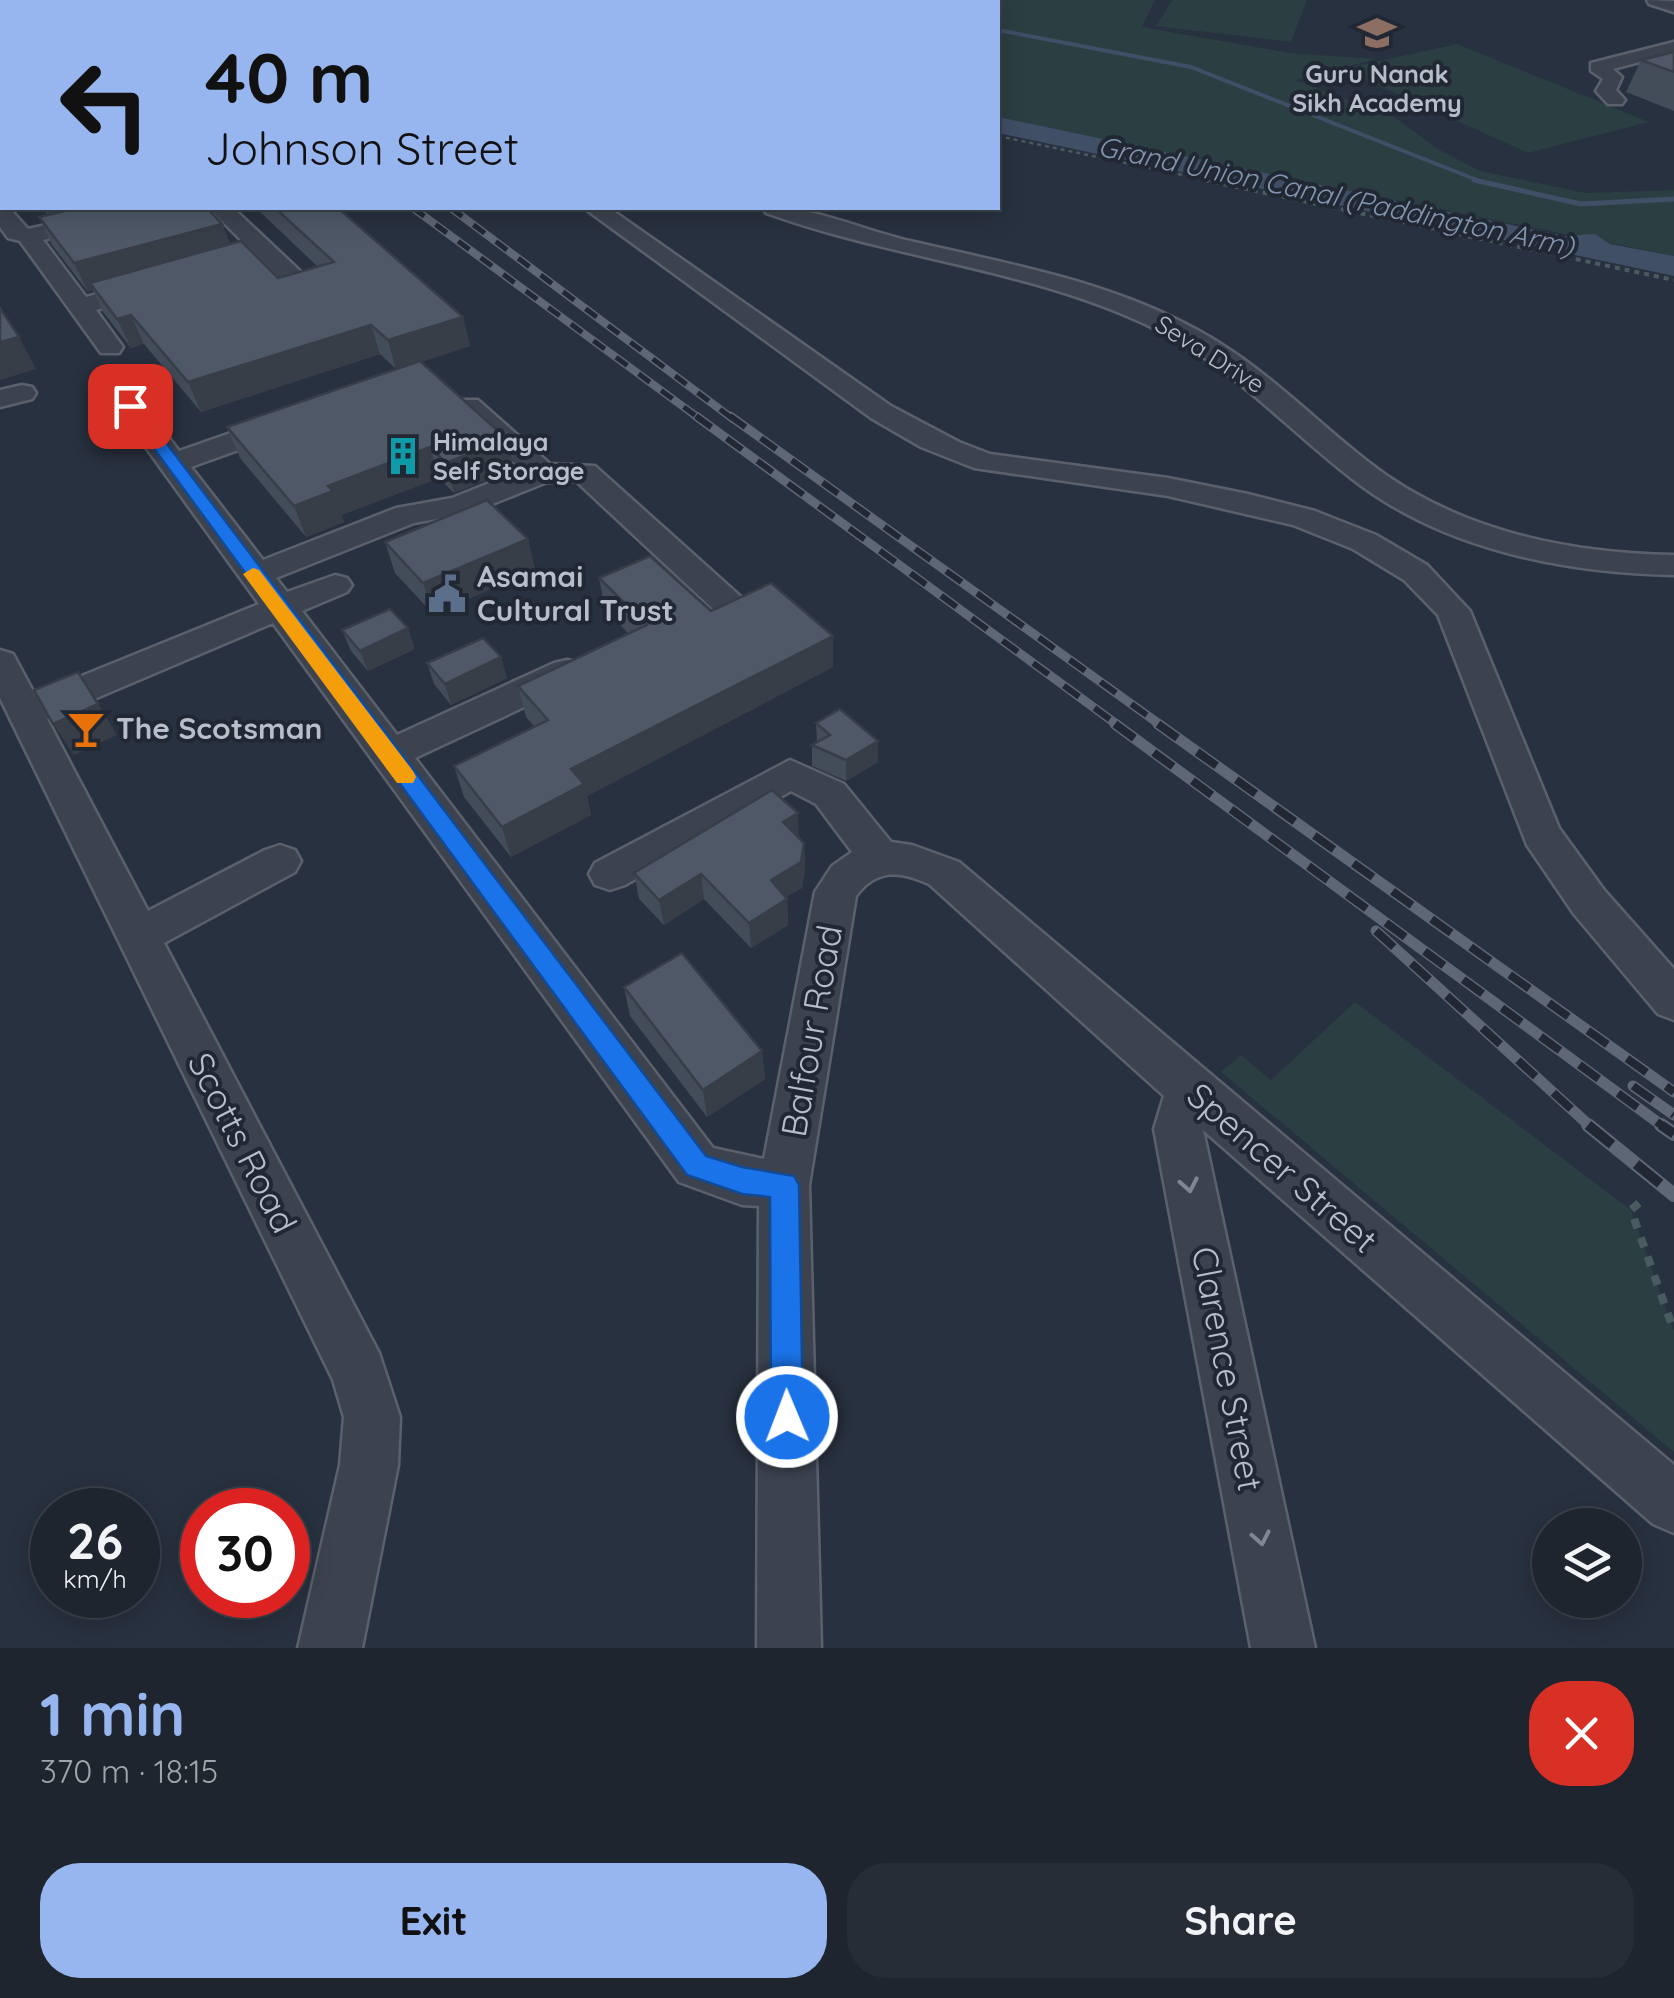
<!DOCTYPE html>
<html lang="en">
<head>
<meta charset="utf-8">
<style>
	:root { --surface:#1e252f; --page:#262d37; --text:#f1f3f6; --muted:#a1a5aa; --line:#3c424b; --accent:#97b6ef }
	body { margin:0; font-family:Quicksand,sans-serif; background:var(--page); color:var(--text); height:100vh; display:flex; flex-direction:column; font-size:38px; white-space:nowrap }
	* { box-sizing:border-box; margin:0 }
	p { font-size:32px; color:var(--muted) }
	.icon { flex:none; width:55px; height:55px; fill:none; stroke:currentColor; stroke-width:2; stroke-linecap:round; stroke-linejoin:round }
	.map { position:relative; height:1648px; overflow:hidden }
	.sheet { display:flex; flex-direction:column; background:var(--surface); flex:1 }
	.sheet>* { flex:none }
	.banner { position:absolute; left:0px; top:0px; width:1000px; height:210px; box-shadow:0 5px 25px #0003,0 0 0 2px var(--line); background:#97b6ef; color:#111; overflow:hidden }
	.tools { position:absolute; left:1532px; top:1508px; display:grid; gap:20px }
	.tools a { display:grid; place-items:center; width:110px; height:110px; border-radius:50%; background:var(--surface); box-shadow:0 5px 25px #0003,0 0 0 2px var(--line); font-size:50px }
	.speed { position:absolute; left:30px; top:1488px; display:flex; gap:20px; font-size:50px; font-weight:700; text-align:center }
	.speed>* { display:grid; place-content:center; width:130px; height:130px; border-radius:50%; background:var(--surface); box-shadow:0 5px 25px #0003,0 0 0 2px var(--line); line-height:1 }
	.speed small { font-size:25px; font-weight:400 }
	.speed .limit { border:15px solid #d22; background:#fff; color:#111 }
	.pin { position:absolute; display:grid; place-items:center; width:85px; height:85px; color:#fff; margin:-42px; border-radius:20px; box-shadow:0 5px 15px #0006 }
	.me { position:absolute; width:110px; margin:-55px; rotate:359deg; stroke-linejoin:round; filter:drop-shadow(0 0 8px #0008) }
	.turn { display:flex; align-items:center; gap:35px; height:210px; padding:0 40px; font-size:45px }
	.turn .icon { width:130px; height:130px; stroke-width:2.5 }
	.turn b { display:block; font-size:70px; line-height:85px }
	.round { display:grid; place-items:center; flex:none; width:105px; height:105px; border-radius:40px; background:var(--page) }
	.headline { display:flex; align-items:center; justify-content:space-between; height:170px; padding:0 40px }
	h1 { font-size:60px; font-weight:700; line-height:75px; color:var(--accent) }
	.cta { display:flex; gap:20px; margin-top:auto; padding:20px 40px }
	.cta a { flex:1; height:115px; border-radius:40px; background:var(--accent); color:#111; font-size:40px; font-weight:700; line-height:115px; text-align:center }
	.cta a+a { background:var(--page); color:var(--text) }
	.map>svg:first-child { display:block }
</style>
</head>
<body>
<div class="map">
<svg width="1674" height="1648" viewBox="0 0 1674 1648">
	<rect width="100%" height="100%" fill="#28313f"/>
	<path fill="#2b3e41" d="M466,0h689l-13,27 148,26 86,6 -81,21 99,37 44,32 42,22 106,22 88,-3v66l-676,-136v-118z
		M1172,0h135l-16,42 -135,-16z
		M1457,44l192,78 -121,31 -186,-84z
		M1355,1002l276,208 43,121v121l-453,-380 20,-17 30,25z"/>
	<path fill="#404e66" d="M998,117l566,119 31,-2 15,10 64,12v20l-676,-143z"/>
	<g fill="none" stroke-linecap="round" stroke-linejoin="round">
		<path stroke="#404e66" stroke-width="4" d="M712,0l17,2
			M812,0l21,2
			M765,2l20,-2
			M901,2h9
			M998,30l193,37 291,115"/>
		<path stroke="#404e66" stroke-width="5" d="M1474,180l107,24 93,-5"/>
		<g stroke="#5a616c" stroke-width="5">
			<path id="minor" d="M305,0h26l1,2h-26z
				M1647,0l27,1v11l-25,-8z
				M0,6h2v10h-2z
				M1674,42v11l-61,16 9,8 -6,13 9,10 -3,4h-14l-12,-13 7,-12 -12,-8v-8z
				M0,204l9,4 19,21 94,-21h38l-3,5 -114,27 43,57 63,-17 12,7 -3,5 -62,18 27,37 -4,6h-18l-81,-112 -12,-3 -8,-11z
				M209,208h24l84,79 4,5 -4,5h-18l-36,-35 -59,16 -9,-2 -3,-5 3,-5 56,-16z
				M584,208h25l282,198 68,36 31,12 178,24 80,16 67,17 61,24 51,30 43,46 89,217 45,62 70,79v51l-16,-6 -84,-100 -47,-69 -89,-230 -34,-35 -51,-31 -60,-24 -125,-29 -194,-28 -53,-21 -50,-29z
				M763,208c48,-3 99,22 147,33 98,23 200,40 289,90 64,35 112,86 168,130 87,69 199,92 307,94v20c-111,-2 -233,-26 -323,-97 -72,-56 -120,-114 -206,-154 -120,-56 -255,-66 -379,-111z
				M22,385l10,2 4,6 -4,6 -32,8v-17z
				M130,398l10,2 39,51 92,-32h20l4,6 -4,6 -100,36 72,93 133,-52 56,-10 70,-28 -64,-58 -4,-6 4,-6h20l72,64 45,2 155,139 5,8 -5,8 -12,3 -12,-3 -150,-140 -29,1 -77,31 -56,10 -138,55 11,14 48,-17 12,3 5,7 -5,7 -45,19 95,124 157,-72 13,-3 13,3 5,9 -5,9 -165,77 298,390 51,11 51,-267 17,-26 20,-14 -36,-48 -25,-13 -166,94 -15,5 -15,-5 -6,-11 6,-11 195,-103 54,24 47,58 21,3 47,17 715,603v68l-21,-9 -450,-394 112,518h-64l-97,-519 10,-33 -235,-212c-29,-13 -52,-16 -73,12l-47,289 12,463h-64l2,-442 -17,-1 -63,-23 -406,-559 -226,96 101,192 117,-61 15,-5 15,5 6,11 -6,11 -131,71 215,410 21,64 -2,48 -36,183h-64l42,-183 4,-48 -11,-37 -333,-682v-48l13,4 22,41 224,-91 -143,-198 4,-6z"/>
		</g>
		<path stroke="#4a5b5f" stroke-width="2.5" stroke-dasharray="4 4" stroke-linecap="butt" d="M348,0l13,2
			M417,0l7,2
			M998,136l218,46"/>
		<path stroke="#4a5b5f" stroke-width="4" stroke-dasharray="5 5" stroke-linecap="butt" d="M1204,180l470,100"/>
		<path stroke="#4a5b5f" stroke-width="8" stroke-dasharray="10 10" stroke-linecap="butt" d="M1639,1203l-8,7 43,121"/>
		<use href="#minor" fill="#3c434f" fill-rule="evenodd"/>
		<g stroke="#5e6775" stroke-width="8">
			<path id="rail-far3" d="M413,208l287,211
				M451,208l282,211"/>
		</g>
		<g stroke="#5e6775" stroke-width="9">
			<path id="rail-far2" d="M696,416l423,310
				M730,416l432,310"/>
		</g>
		<g stroke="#5e6775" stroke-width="11">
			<path id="rail-far1" d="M1115,724l549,403
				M1158,724l516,368
				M1376,931l215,196
				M1633,1086l41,29"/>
		</g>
		<g stroke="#5e6775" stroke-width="14">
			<path id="rail" d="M1588,1125l86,70
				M1661,1125l13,9"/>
		</g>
		<use href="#rail-far3" stroke="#212834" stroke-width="5" stroke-dasharray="14" stroke-linecap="butt"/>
		<use href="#rail-far2" stroke="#212834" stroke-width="6" stroke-dasharray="19" stroke-linecap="butt"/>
		<use href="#rail-far1" stroke="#212834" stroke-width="8" stroke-dasharray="24" stroke-linecap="butt"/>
		<use href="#rail" stroke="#212834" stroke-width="10" stroke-dasharray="31" stroke-linecap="butt"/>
	</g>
	<path fill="#434c59" d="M1674,52v59l-48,-19 15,-32z
		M42,208h165l15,16 8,20 48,34 40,-11 -62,-59h83l124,109 7,29 -49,16 93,107 -60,24 -15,-15 -98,37 3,7 -38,15 -66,-79 -13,-31 169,-58 -16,-15 -179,58 -57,-68 -13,4 -28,-36 -10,-22 -5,2 -36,-47 -13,-28 9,-2z
		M528,539l7,31 -102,44 -38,-41 -10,-31z
		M599,578l112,33 122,25v31l-246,129 4,19 -80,42 -47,-60 -10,-31 81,-39 -9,-10 -8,-31 111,-52 -24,-24z
		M342,630l73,19 -47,22 -17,-20z
		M427,663l80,15 -56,27 -17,-21z
		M816,723l62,39 -32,19 -34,-15v-21l5,-3z
		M799,838l5,5 1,26 -3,19 -17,9 2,2 1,26 -37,23 -47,-49 -40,26 -25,-26 -5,-26z
		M624,987l138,64 3,28 -58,38 -77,-101z"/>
	<path fill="#373e48" d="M0,0h31l-29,2v3h-2z
		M46,208h52l-47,12z
		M222,224l10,27 -142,32 3,7 -5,2 -14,-29z
		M131,315l13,29 -13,4 -14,-29z
		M463,317l7,29 -74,24 -8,-30z
		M371,325l9,29 -179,58 -13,-30z
		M19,337l17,32 -36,11v-38z
		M507,439l7,30 -60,24 -8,-30z
		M430,447l9,31 -98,37 3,7 -38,15 -12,-31 34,-20z
		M528,539l7,31 -102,44 -10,-31z
		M408,628l7,21 -47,22 -8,-20z
		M833,636v31l-246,129 4,19 -80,42 -9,-30 69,-58z
		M501,657l6,21 -56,27 -6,-21z
		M98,704l19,31 -43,20 -21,-31z
		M878,741v21l-32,19v-21z
		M798,813l1,26 -16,-17z
		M804,843l1,26 -3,19 -30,17 -1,-25z
		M701,874l3,25 -40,26 -5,-25z
		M787,899l1,26 -37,23 -2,-25z
		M762,1051l3,28 -58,38 -4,-27z"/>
	<path fill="#4e5867" stroke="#373e48" stroke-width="2.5" d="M82,0h59l3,2h-60z
		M1674,52v20l-33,-12z
		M0,55l2,3v20h-2z
		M0,81l2,3v62l-2,-3z
		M77,208h130l15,16 -148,39 -35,-46z
		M275,208h63l125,109 -75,23 -17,-15 -183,57 -57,-67 -14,4 -27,-36 151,-42 37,37 56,-16z
		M0,308l19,29 -19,5z
		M420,361l87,78 -61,24 -16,-16 -102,39 5,5 -39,15 -67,-79z
		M487,500l41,39 -105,44 -38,-41z
		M650,556l61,55 60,-28 62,53 -262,133 13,15 -82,43 -48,-61 94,-46 -30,-34 129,-61 -48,-47z
		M390,609l18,19 -48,23 -18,-21z
		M483,638l18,19 -56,27 -18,-21z
		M78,672l20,32 -45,20 -19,-34z
		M840,709l38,32 -32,19 -34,-15 18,-10 -14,-12z
		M772,790l26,23 -15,9 21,21 -3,19 -30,18 16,19 -38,24 -48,-49 -42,26 -25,-27z
		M682,953l80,98 -59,39 -79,-103z"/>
	<defs><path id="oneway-chevron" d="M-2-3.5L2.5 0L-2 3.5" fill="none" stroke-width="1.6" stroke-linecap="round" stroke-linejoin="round" transform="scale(2.5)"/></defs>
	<g stroke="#808792">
		<use href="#oneway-chevron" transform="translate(1189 1185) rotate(79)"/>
		<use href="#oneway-chevron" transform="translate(1261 1538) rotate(79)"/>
	</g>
	<path fill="#1a73e8" stroke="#114b97" stroke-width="2.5" d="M130,401l6,2 570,753 36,11 52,9 5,9 4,232 -5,11 -11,5 -12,-5 -4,-11 -1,-220 -28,-3 -55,-19 -562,-766 -3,-3z"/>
	<path fill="#f59e0b" d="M253,568l6,2 154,201 3,6 -3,6h-16l-151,-205 -3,-4z"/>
	<defs>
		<g id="school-bare" transform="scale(3)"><path d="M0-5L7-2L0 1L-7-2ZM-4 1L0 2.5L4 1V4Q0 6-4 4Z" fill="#8d6e63" stroke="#212834" stroke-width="2.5" paint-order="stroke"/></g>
		<g id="building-bare" transform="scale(3)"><path d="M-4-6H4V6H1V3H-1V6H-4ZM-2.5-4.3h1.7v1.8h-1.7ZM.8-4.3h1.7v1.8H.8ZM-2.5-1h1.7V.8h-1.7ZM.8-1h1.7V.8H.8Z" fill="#0f9aa8" stroke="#212834" stroke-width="2.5" paint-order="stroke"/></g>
		<g id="civic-bare" transform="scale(3)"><path d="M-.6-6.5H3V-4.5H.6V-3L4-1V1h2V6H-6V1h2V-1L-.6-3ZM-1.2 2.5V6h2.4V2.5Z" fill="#5c6f8a" stroke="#212834" stroke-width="2.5" paint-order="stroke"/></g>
		<g id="bar-bare" transform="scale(3)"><path d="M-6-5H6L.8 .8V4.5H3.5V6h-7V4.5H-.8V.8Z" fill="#e8710a" stroke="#212834" stroke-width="2.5" paint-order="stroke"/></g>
	</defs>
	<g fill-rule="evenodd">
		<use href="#school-bare" x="1377" y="33"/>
		<use href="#building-bare" x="403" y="456"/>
		<use href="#civic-bare" x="447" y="594"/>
		<use href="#bar-bare" x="86" y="729"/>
	</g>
	<g text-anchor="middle" stroke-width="8" stroke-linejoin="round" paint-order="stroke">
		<g font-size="25" font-weight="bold" fill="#b8bec9" stroke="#212834">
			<text x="1377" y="83">Guru Nanak<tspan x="1377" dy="29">Sikh Academy</tspan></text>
			<text x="433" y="451" text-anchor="start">Himalaya<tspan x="433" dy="29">Self Storage</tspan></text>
		</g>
		<g font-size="25" fill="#b8bec9" stroke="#212834">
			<text transform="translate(1210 354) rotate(32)" y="9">Seva Drive</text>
		</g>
		<g font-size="28" font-style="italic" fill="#8394ae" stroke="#212834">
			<text transform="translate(1336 196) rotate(12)" y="10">Grand Union Canal (Paddington Arm)</text>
		</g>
		<g font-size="30" font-weight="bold" fill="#b8bec9" stroke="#212834" text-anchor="start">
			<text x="477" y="587">Asamai<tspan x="477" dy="34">Cultural Trust</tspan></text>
			<text x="116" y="739">The Scotsman</text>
		</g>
		<g font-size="35" fill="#b8bec9" stroke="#212834">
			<text transform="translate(812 1031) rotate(-80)" y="12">Balfour Road</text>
			<text transform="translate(242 1143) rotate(63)" y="12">Scotts Road</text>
			<text transform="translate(1282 1168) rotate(41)" y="12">Spencer Street</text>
			<text transform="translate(1227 1369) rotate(79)" y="12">Clarence Street</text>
		</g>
	</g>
</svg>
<div class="tools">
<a><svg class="icon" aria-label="layers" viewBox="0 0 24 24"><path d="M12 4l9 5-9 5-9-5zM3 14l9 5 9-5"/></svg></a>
</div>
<div class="speed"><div>26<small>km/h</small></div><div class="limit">30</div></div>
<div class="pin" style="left:130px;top:406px;background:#d93025"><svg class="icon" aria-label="arrive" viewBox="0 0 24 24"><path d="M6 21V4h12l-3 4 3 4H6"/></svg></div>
<svg class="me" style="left:787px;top:1417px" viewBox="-20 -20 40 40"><circle r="17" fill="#1a73e8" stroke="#fff" stroke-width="3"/><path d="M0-11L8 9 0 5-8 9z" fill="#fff"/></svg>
<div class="banner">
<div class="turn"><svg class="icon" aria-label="left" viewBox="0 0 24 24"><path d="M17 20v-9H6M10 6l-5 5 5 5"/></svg><div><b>40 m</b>Johnson Street</div></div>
</div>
</div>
<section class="sheet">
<div class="headline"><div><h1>1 min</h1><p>370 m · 18:15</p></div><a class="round" style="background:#d93025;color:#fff"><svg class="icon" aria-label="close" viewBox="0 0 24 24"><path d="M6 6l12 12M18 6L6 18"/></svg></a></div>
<div class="cta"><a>Exit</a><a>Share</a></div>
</section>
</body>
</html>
